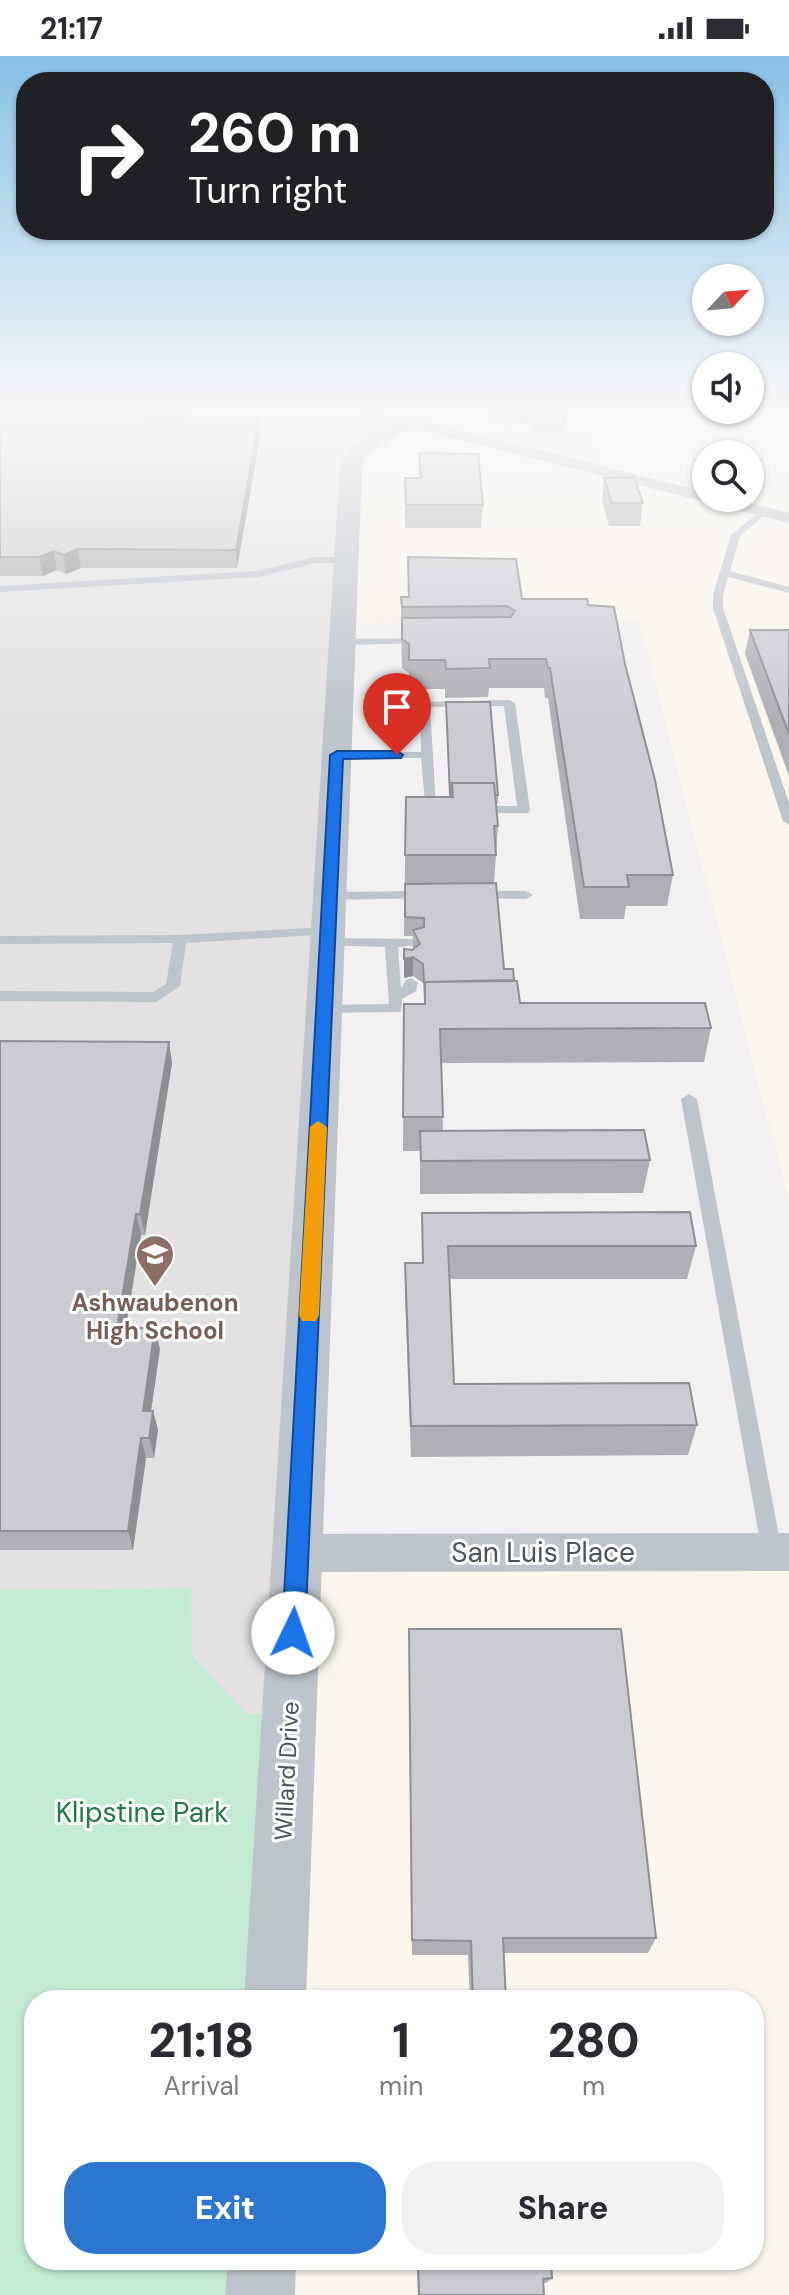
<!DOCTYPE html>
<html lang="en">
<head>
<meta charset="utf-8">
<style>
	:root { --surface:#fff; --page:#f2f2f3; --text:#2b2b33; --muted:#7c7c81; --accent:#2d76cf }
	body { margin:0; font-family:"DM Sans",sans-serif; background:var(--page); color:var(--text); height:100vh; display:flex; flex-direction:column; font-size:30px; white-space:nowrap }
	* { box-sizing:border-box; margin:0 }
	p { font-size:26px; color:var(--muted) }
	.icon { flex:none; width:44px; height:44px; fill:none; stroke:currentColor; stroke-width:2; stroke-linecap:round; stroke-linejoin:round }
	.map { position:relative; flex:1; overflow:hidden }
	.side { position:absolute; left:24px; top:1934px; width:740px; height:280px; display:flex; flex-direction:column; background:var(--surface); border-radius:32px; box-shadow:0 2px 6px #0004 }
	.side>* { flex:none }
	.hud { position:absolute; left:16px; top:16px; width:758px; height:168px; border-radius:32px; box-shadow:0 2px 6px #0004; background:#202124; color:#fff; overflow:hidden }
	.needle { width:52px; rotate:64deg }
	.buttons { position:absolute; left:692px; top:208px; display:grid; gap:16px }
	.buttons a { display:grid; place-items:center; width:72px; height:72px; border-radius:50%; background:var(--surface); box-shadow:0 2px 6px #0004; font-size:40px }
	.pin { position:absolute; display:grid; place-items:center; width:68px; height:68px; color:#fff; margin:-82px -34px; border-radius:50% 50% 50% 0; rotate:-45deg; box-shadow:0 0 8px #0007 }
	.pin .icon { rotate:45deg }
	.me { position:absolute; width:88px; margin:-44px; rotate:3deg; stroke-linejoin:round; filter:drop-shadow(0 0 6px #0008) }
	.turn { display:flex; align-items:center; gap:28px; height:168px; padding:0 40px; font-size:36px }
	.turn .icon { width:104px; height:104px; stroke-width:2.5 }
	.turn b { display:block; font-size:56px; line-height:68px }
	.eta { display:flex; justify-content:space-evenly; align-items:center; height:136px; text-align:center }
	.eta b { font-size:48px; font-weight:800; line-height:56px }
	.primary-button { display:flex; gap:16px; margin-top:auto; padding:16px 40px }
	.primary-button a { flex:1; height:92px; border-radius:32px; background:var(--accent); color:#fff; font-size:32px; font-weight:800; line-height:92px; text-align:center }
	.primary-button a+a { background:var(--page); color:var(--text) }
	.status { display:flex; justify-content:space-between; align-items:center; height:56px; padding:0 40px; background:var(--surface); direction:ltr }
	.status svg { height:22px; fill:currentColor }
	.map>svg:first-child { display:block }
</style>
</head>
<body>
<div class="status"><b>21:17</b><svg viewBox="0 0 49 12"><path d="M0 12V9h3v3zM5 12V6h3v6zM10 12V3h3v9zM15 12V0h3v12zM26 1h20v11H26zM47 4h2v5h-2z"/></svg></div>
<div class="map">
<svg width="789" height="2239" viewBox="0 0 789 2239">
	<rect width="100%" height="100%" fill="#f2f0f0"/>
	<path fill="#faf6ec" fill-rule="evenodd" d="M588,354h201v792l-150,-581 -296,2 8,-158 57,-43 192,47zM706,398h44v44h-44z
		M789,1496v743h-529l2,-35h492v-260h-479l22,-447z"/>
	<path fill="#e3e1e1" d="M0,354h359l49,12 -48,27 -71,1265 -43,-1 -53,-56 -2,-69 -191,2z"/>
	<path fill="#c3ebd2" d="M191,1532l2,69 53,56 43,1 -14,286h-241v260h228l-2,35h-260v-705z"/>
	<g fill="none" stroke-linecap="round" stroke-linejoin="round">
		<path fill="#bdc4cb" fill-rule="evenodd" d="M761,454l7,2 -28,24 -10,35 59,16v6l-61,-16 -5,18v13l66,195v22l-6,-4 -70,-213v-13l18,-60z
			M315,501h31l5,3 -5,3h-31l-57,14 -258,15v-6l258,-15z
			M423,582l5,3 -1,2 -86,2 -5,-3 5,-3z
			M509,644l6,3 15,107 -2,3h-102l-5,-55h-84l-6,-3 6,-3h84l-1,-50zM504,650l13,100h-81l-6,-99z
			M424,835l5,1v6l-99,2 -7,-4 7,-4z
			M475,835h51l7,4 -7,4 -56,-1v-6z
			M328,871l7,4 -2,3 -147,9 -6,43 -24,16 -156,-1v-10l153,1 13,-8 7,-41 -173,1v-8l180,-1z
			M327,882l94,1v6l-23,2 3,41 5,-8 5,-2 7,5 -2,8 -14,8 -1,13 -82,1 -2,-3 7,-5 65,-1 -4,-57 -63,-2 -2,-3z
			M689,1038l8,5 85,453 -3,7 -7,2 -7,-2 -3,-7 -81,-453z"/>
		<path fill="#bdc4cb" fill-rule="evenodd" d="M351,354h26l329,82v6h25l58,15v10l-436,-110z
			M789,1477v38l-492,1 -14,-6 -6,-13 6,-13 14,-6z"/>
		<path fill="#bdc4cb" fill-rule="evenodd" d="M408,360l7,2 3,4 -3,4 -47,27 -6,12 -56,1535h-62l96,-1535 13,-20z
			M228,2204h68l-1,35h-70z"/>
	</g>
	<path fill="#afafb5" d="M30,354l1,6h61l109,-6 -18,9 77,17 -23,132h-156l-15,6 -9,-4 -14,6h-43v-161z
		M488,354h81l-6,22 -32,-1v-8l-43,-3z
		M419,397l64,52 -2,23h-76v-50h14z
		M604,422l39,25 -3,23h-31l-7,-26z
		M408,501l114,42 66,6 37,59 48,211 -6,31h-41l-2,13h-44l-32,-221h-3l-1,-10h-55l-1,9 -43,1v-9h-36v-16l-7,-5 -1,-43v-28h7z
		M750,574h39v146l-44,-122z
		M446,654l52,85v8h-3l3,23 -4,57 10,86 10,12 6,22 191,25 -7,34 -263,1 2,68 207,29 -7,33 -223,1v-43h-17l1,-147h20v-3l-1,-18 -10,-7 -9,2 9,-29v-13h-9l2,-139h44z
		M0,985l172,22 -27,172h-4l-15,93 34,21 -9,62h2l5,19 -4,28h-8l-13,92h-133z
		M422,1157l274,33 -9,33h-237l4,105 243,41 -9,30 -277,2 -6,-161v-33h17z
		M409,1573l247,309 -8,15h-144l2,47h-36l-2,-45h-56z
		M417,2204h134l1,18 -6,5h-3l1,12h-126z"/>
	<path fill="#8e8f93" d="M163,354h38l-55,26 -2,-18z
		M566,354h3l-6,22 1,-11z
		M259,363l1,17 -23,132 -1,-18z
		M78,493l3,19 -15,6 -3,-19z
		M54,495l3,19 -14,6 -4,-19z
		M413,901v19l-9,2v-19z
		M169,986l3,21 -27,172 -5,-21z
		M136,1158l5,21 -19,114 -5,-21z
		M155,1272l5,21 -12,82 -5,-20z
		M153,1355l5,19 -4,28 -5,-20z
		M141,1382l5,20 -13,92 -5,-19z"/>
	<path fill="#cbccd2" stroke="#8e8f93" stroke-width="2" d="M3,354h26l-3,6h66l2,-6h69l-19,8 115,1 -23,131 -158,-1 -15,6 -9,-4 -15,6h-39v-142z
		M513,354h53l-2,11 -33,-2 2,-8z
		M419,397l59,1 5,51h-77l-1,-27h16z
		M634,421l9,26h-31l-8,-25z
		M408,501l108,2 6,40h65l1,6 26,2 11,57 30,116 18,95h-46l2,12h-45l-34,-219h-2l-2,-9h-57l1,9 -44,1 -1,-9h-36v-16l-7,-5v-21l109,-1 4,-6 -8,-5 -105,1 -1,-10h8z
		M750,574h39v104z
		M446,646h44l8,93h-3l-1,-12h-42l-1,12h-1z
		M452,727h42l4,43h-4l2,29h-91l1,-58h47z
		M496,827l8,86h9l1,11 -90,2 -1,-18 -10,-7 -9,2v-10l8,1 8,-6 -7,-14 11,-3v-9l-19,-1v-33z
		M517,925l3,22h185l6,25 -271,1 3,88h-40l1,-113h21v-22z
		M0,985l169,1 -29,172h-4l-19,114h38l-12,83h10l-4,27h-8l-13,93h-128z
		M644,1074l6,30 -229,1 -1,-30z
		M690,1156l6,34h-248l6,138 235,-1 8,42 -286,1 -6,-163h18l-1,-50z
		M409,1573h212l35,309h-153l3,62h-33l-2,-59 -59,-1z
		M418,2204h133l1,18 -9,1 1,16h-125z"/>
	<linearGradient id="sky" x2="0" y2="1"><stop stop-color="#87c1e6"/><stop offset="0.53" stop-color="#f9f8f8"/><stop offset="1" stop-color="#f9f8f8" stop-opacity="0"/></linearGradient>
	<rect width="789" height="667" fill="url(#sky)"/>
	<path fill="#1a73e8" stroke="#114b97" stroke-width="2" d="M397,695l6,4 -2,3 -58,1 -38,874 -3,9 -9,3 -8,-3 -3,-9 48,-878 7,-4z"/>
	<path fill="#f59e0b" d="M318,1065l9,6 -8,188 -3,6h-14l-3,-6 11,-188z"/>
	<defs>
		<g id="school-pin" transform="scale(2)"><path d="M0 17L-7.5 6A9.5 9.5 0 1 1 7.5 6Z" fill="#8d6e63" stroke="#fff"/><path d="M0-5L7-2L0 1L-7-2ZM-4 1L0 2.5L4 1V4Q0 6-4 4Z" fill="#fff"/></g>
	</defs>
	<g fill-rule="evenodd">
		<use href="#school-pin" x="155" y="1198"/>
	</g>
	<g text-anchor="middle" stroke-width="6" stroke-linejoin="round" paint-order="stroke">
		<g font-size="24" font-weight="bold" fill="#785e54" stroke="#fff">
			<text x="155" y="1255">Ashwaubenon<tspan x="155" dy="28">High School</tspan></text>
		</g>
		<g font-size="24" fill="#4a535b" stroke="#fff">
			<text transform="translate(287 1715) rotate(-87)" y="8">Willard Drive</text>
		</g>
		<g font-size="28" fill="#4a535b" stroke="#fff">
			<text x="543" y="1506">San Luis Place</text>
		</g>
		<g font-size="28" fill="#21764a" stroke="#fff">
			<text x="142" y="1766">Klipstine Park</text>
		</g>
	</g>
</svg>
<div class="buttons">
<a><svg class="needle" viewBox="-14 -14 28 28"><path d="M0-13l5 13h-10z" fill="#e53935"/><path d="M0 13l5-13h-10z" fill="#7c7c81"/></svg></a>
<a><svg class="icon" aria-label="sound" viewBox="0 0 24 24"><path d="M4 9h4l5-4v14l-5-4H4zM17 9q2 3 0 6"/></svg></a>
<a><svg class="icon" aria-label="search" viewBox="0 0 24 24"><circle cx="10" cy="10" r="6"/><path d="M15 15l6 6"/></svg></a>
</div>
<div class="pin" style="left:397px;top:699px;background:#d93025"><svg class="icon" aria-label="arrive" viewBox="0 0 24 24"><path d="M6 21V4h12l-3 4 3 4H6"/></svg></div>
<svg class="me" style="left:293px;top:1577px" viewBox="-20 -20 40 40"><circle r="19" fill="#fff"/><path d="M0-13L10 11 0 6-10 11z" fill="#1a73e8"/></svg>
<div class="hud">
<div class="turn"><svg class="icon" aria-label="right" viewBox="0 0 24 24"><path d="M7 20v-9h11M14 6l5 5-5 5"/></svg><div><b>260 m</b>Turn right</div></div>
</div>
<section class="side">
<div class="eta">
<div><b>21:18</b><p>Arrival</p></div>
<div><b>1</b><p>min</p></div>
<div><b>280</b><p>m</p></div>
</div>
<div class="primary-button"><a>Exit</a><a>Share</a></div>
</section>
</div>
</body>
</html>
